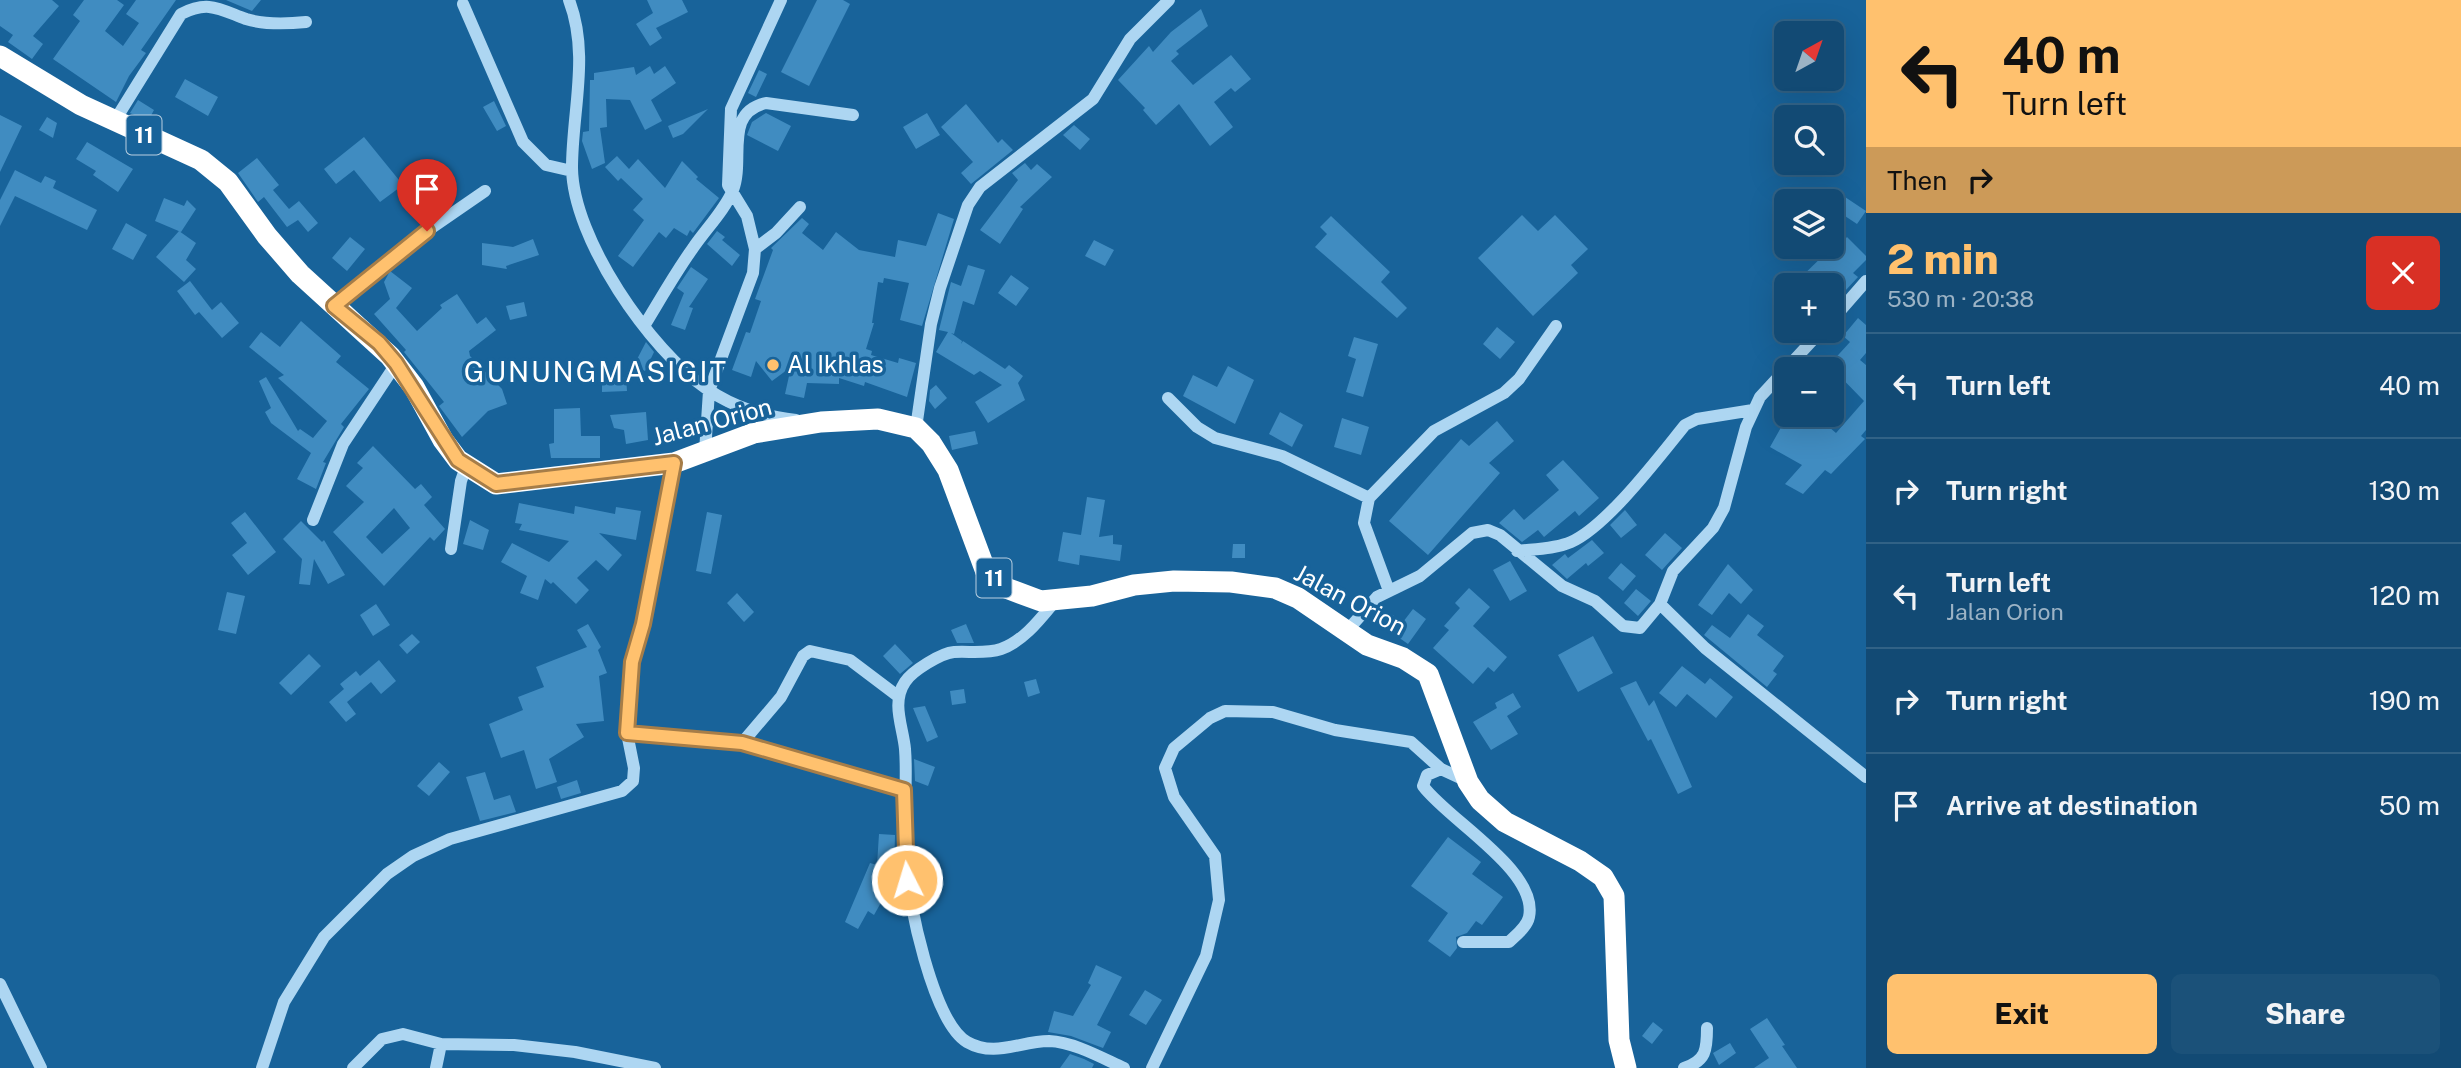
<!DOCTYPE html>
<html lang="en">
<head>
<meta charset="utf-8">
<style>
	:root { --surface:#124a74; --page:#1b5179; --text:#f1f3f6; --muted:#9cb3c5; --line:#316286; --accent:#ffc16e }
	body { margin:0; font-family:"Public Sans",sans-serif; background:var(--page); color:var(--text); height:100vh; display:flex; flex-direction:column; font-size:26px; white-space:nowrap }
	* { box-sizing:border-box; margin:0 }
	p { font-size:23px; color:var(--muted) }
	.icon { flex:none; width:38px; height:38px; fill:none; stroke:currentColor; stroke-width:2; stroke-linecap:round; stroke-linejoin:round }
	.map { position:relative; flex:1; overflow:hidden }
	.panel { display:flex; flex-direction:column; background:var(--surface); width:595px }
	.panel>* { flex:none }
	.guide { background:#ffc16e; color:#111; overflow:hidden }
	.needle { width:46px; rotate:40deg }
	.buttons { position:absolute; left:1774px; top:21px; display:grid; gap:14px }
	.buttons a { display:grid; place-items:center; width:70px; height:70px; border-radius:10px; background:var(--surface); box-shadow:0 7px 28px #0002,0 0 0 2px var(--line); font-size:35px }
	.pin { position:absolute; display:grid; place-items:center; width:60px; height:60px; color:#fff; margin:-72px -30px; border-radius:50% 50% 50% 0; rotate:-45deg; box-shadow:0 0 7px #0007 }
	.pin .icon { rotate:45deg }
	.me { position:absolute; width:77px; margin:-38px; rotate:355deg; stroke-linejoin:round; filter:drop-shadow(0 0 5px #0008) }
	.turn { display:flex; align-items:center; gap:24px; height:147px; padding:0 21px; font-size:32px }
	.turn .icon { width:91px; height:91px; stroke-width:2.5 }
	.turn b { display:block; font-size:49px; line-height:60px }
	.then { display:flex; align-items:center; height:66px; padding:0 21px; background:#0003; gap:14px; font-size:26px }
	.round { display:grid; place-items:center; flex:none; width:74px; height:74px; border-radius:10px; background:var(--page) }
	.head { display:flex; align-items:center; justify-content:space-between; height:119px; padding:0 21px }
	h1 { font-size:42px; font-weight:800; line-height:52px; color:var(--accent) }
	.primary-button { display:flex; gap:14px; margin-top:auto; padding:14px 21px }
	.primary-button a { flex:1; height:80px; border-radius:10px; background:var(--accent); color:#111; font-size:28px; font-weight:800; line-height:80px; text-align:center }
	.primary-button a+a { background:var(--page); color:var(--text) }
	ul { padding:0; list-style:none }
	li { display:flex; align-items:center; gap:21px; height:105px; padding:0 21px; border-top:2px solid var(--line) }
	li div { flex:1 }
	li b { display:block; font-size:26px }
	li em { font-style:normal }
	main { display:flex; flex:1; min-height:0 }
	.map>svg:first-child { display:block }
</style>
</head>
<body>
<main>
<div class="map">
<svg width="1866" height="1068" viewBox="0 0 1866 1068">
	<rect width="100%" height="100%" fill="#18639a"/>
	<path fill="#408cc1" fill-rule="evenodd" d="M0,0h52l7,6 -26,30 10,8 -11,15 -24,-17 5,-7 -13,-9z
		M84,0h33l7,5 -19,26 18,15 16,-23 -13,-9 10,-14h40l-35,50 5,3 -17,23 -13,26 -63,-43 27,-38 -7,-6z
		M226,0h35l-9,11z
		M647,0h35l6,12 -32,16 6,10 -12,8 -14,-22 17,-11z
		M817,0h26l7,4 -41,82 -28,-14z
		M1201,9l7,17 -32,25 3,3 -8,7 22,24 38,-30 20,24 -16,13 -4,-4 -17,14 19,25 -23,19 -31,-42 -23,21 -13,-15 2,-2 -27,-28 31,-34 4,6 18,-20z
		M650,66l4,8 11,-8 11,17 -25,17 11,21 -17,9 -15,-30 -24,-1 1,28 -7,1 5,35 -13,6 -10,-28 1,-9 6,-1 1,-51h4v-7l40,-6 2,8z
		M759,70l8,4 -11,23 -8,-4z
		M185,79l33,18 -10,19 -33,-19z
		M138,100l16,10 -6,11 -18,-8z
		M494,101l12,25 -9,5 -14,-24z
		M966,104l32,39 4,-4 11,11 -42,34 -10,-11 12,-11 -32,-35z
		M708,109l-25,25 -10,4 -5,-12z
		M766,113l25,13 -13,25 -31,-16 5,-13z
		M927,113l13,22 -24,14 -13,-22z
		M0,115l22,11 -22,46z
		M47,117l10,6 -4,15 -14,-8z
		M1074,125l16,14 -10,11 -17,-15z
		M364,137l39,48 -23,17 -26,-32 -18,14 -12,-15z
		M87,142l46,27 -15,23 -25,-17 3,-4 -20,-12z
		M617,156l12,13 9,-10 27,29 17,-27 16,16 -2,2 23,19 -26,35 -3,-3 -3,6 -13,-8 -8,10 -7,-6 -26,35 -15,-11 26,-36 -11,-10 10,-11 -22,-21 -3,3 -13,-14z
		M257,158l22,27 -6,5 16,19 10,-8 19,22 -10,9 -10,-12 -11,7 -23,-30 -6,5 -20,-29z
		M1025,163l6,7 6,-6 15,13 -32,30 3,2 -23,35 -20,-14 38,-50 -6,-7z
		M15,170l26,13 4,-7 11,5 -3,7 44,22 -10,20 -72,-34 -15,30v-26z
		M438,187l14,6 -7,15 -12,8 -6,-2z
		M1845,197l21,14 -9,13 -21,-14z
		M164,198l20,8 3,-6 9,9 -15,23 -26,-11z
		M938,213l16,6 -32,107 -22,-6 9,-37 -25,-5 -1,5 -5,-1 -6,41h2l-8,26 6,2 -1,4 27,8 1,-5 17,5 -9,34 -42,-15 -1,4 -25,-8v6l-32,-1 -3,15 -19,-4 6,-27 -19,14 -16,-20 -5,16 -19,-7 14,-38 4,1 11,-32 -6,-2 18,-49 -2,-2 31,-30 7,6 -7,9 21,17 13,-18 23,18 36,7 3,-17 28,6z
		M1522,215l16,16 17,-16 33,34 -17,16 7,8 -45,43 -55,-58z
		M1331,216l59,56 -9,10 26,26 -10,10 -82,-71 12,-13 -7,-7z
		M126,223l21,12 -14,25 -21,-11z
		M179,231l17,12 -10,17 10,9 -12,13 -28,-25z
		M717,231l8,6 -3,3 18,15 -8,11 -25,-22z
		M350,237l15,12 -18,22 -15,-13z
		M1847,237l19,19v4l-13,13 5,4 -26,28v-20h-39l37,-36 3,3z
		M533,239l6,16 -33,11 1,3 -25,-4v-22l31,4z
		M1094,240l20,10 -9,16 -20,-10z
		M968,265l17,5 -11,35 -11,-4 -9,33 -3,-1 11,8 -1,3 2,-3 42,28 4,-4 14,11 -5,7 7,17 -37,23 -13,-21 27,-17 -22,-14 -6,4 -38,-23 12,-20 -9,-2 12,-48 10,4z
		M691,267l17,12 -19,28 4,1 -8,22 -14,-5 13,-32 -7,-5z
		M390,271l22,17 -16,20 21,23 25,-23 -2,-3 17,-11 20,30 9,-7 10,13 -27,21 1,5 32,33 5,15 -19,7 -26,26 -23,-31 5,-4 -40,-50 2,-2 -32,-36 16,-15 -6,-17z
		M1011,275l18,13 -13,18 -18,-13z
		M190,281l22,29 9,-8 18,21 -17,15 -23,-26 -4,3 -18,-24z
		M1787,295v28l-14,-12z
		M524,302l3,14 -17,4 -4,-14z
		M1858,318l8,7v28l-6,7 6,5v65l-5,6 4,3 -34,35 -6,-4 -22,24 -18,-10 17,-19 -32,-18 18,-32h27l21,18 28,-32 -35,-36 21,-23 -7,-6z
		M301,321l40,35 -5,6 33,27 -28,35 3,3 -21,35 3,1 -10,26 -19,-10 14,-26 -40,-30 -6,-11 6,-4 -12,-27 7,-4 32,54 2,-2 13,9 14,-17 -49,-43 6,-3 -35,-28 12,-15 19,15z
		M1497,327l18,15 -15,17 -17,-15z
		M1354,337l24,7 -15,53 -17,-5 10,-33 -8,-3z
		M646,342l8,10 -9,19 -11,-6z
		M1228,366l26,14 -19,44 -52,-28 10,-21 24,12z
		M626,377l1,14 -25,1v-14z
		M936,385l11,13 -12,11 -6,-8 1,-11z
		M580,408l1,28h19v22h-49l-2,-14 5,-1v-34z
		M646,412l2,28 -22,4 -2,-14 -10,-2 -4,-13z
		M1280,412l23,13 -11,22 -23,-13z
		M1342,418l27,9 -8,28 -27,-8z
		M1497,421l17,20 -25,22 11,10 -72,82 -39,-34 72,-82 8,7z
		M975,431l3,13 -26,6 -3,-14z
		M373,446l42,43 6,-5 11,13 -8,8 21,24 -11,12 -4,-4 -46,49 -51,-54 31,-30 -18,-16 17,-18 -6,-5zM394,508l16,20 -28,26 -16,-17z
		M1563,460l36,38 -20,18 -4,-5 -31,26 -6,-7 -16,12 -23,-19 15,-14 10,11 35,-30 -13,-15z
		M1087,497l18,3 -6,37 14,-2v9l9,1 -2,16 -40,-6 -1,10 -21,-4 5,-29 18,3z
		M519,503l55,11 1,-8 40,8 1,-7 25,4 -5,29 -37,-7 23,22 -14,16 -12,-11 -19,18 12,12 -13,14 -23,-22 -2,2 -6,-5 -7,21 -18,-7 7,-17 -26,-14 11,-19 37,19 20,-21 -50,-11 3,-6 -7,-1z
		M1625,510l12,15 -16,13 -11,-13z
		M245,512l31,40 -28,23 -16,-20 15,-12 -16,-20z
		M707,512l15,3 -11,59 -15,-3z
		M470,520l19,10 -6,20 -20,-6z
		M301,521l21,21 2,-2 21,35 -17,9 -14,-25 -4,26 -11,-1 3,-25 -19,-20z
		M1665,533l17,15 -20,22 -17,-15z
		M1592,540l12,13 -16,13 -2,-3 -19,16 -15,-14 13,-11 3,4z
		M1233,544h12v14h-13z
		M1510,561l17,30 -17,10 -17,-31z
		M1621,563l15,13 -13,15 -15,-13z
		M1728,564l25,26 -12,14 -12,-11 -17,22 -14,-10z
		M1469,588l21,19 -17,19 34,31 -13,15 -6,-5 -15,17 -40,-36 16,-18 -5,-4 16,-18 -5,-5z
		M1636,589l15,12 -13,15 -14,-13z
		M227,592l18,4 -9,38 -18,-4z
		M737,593l17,19 -10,10 -17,-19z
		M376,604l14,21 -17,11 -13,-21z
		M1413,609l13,10 -18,25 -27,-19 9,-12 13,9z
		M1748,614l16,12 -7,9 27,21 -11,15 4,3 -10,13 -63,-52 8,-10 18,13z
		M588,624l13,23 -3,3 9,23 -8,3 5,45 -28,3 8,13 -35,22 8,23 -21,7 -12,-39 -23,8 -12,-34 34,-14 -5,-13 26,-10 -8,-20 51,-20 -10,-17z
		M966,624l8,19h-17l-6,-13z
		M412,634l8,8 -13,12 -8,-9z
		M1593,636l20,37 -35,19 -20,-37z
		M895,644l18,19 -13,11 -17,-18z
		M309,654l12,12 -30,29 -12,-12z
		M379,660l17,21 -15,13 -10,-12 -24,20 9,12 -10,8 -17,-20 15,-13 -4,-5 16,-13 4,5z
		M1682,666l23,18 5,-6 23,19 -17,21 -29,-24 -11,13 -17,-14z
		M1036,679l4,14 -12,4 -4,-15z
		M1636,681l13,25 5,-6 38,87 -14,7 -27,-55 -3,2 -28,-53z
		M964,689l2,14 -14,2 -2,-14z
		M1513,693l8,14 -14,9 11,18 -27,16 -18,-28 24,-14 -2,-5z
		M925,706l13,31 -11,5 -14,-34z
		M914,759l21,8 -7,19 -13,-5z
		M439,762l11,10 -21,24 -12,-10z
		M485,772l9,28 16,-5 6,17 -36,9 -14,-44z
		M577,780l4,13 -20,6 -4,-12z
		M879,834l16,1 -1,38 -10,-2 -6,25 5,3 -9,16 -6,-4 -10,18 -13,-7 25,-59 7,2z
		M1448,837l33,25 -9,12 31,23 -21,28 -6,-4 -9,12 -11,4 1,11 -7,9 -22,-16 20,-28 -37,-27z
		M1096,965l26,12 -25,48 14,7 -8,16 -32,-12 -23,-4 6,-21 19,5 18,-31 -3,-2z
		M1145,990l17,10 -16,25 -17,-10z
		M1767,1018l18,27 -3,1 15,22h-43l15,-10 -19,-29z
		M1653,1022l10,8 -11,14 -10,-8z
		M1730,1043l6,10 -17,12 -6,-12z
		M1070,1054l14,5 10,5 -2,4h-32z"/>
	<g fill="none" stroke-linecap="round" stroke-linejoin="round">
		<path stroke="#add6f2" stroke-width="12" d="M569,0c21,55 3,111 3,168 1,71 78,182 135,221 28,19 56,27 89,31
			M463,4l60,138 23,23 26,6
			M114,122l67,-108c27,-14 38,-5 65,5 19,6 40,5 60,3
			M755,249l21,-16 24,-26
			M334,306l77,-64 74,-51
			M1832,320l34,-39
			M644,326c16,-26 31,-53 49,-78 12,-18 32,-38 40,-58 12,-31 -10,-77 33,-87l87,12
			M1168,398l29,29 18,11 67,18 87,42
			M916,428l15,-104 9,-36 28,-83 12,-18 113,-88 37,-60 39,-39
			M705,452l4,-61 44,-118 2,-24 -8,-33 -19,-31 3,-76 50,-109
			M313,520l30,-76 53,-80
			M451,549l10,-68 6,-17
			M1517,551c18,-2 38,-2 54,-9 36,-16 88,-85 114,-117l12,-6 56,-9
			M1389,591l-25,-68 5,-25 65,-67 70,-38 15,-14 37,-53
			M1056,600c-15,18 -32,41 -55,49 -15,5 -32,2 -47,3 -13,1 -42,19 -49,30 -14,21 -2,45 0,67 3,37 -3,75 0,111 3,41 28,162 62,182 28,16 53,-1 82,-1 25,1 53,17 75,27
			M1660,604l45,44 161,129
			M1346,632l31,-35 43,-21 52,-43 16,-3 12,5 62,51 33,15 28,25 17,2 20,-24 13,-33 40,-43 11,-20 22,-81 14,-30 61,-66
			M627,733l115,10 162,47
			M742,743l39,-46 22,-41 7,-5 40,9 49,37
			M1441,769l-14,6 -4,11c25,34 116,85 106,131 -2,10 -13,18 -20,25h-46
			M0,984l41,84
			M262,1068l22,-66 40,-65 63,-63 26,-18 37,-17 172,-48 11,-10 1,-13 -7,-35 5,-71 11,-38 31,-161
			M353,1068l29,-29 21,-5 38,10 73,1 61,7 80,16
			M436,1068l5,-24
			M1152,1068l54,-112 13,-56 -4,-44 -41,-59 -9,-29 9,-20 36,-30 15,-7 48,1 62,18 76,12 30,27 26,12
			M1684,1068c22,-7 23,-18 23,-40"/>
		<path stroke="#fff" stroke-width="21" d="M0,56l81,49 120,55 27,22 39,54 33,38 90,82 24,31 29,53 15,20 38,24 178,-21 80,-30 67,-11 57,-3 38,9 15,15 17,27 38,102 20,16 35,13 51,-5 42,-11 40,-4 57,1 44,6 23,10 69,47 36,13 25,16 40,108 12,18 25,22 75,39 23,16 11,19 5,144 7,28"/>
	</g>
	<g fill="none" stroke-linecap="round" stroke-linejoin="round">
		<g stroke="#a67d48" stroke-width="18">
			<path id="route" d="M427,231l-93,75 45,37 17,20 62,97 38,24 178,-21 -31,161 -11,38 -5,71 115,10 162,47 3,90"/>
		</g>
		<use href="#route" stroke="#ffc16e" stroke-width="12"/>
	</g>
	<circle fill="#ffc16e" stroke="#18639a" stroke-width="2.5" cx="773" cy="365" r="7"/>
	<g text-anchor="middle" stroke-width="7" stroke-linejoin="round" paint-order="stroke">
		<g fill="#18639a" stroke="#bad0e1" stroke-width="2">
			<rect x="126.5" y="115.5" width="35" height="39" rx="5"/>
			<rect x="976.5" y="558.5" width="35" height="39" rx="5"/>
		</g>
		<g font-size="23" font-weight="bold" fill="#fff">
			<text x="144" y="143">11</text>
			<text x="994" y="586">11</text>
		</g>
		<g font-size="24" fill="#fff" stroke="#18639a" text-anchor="start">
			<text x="787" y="373">Al Ikhlas</text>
		</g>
		<g font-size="24" fill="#fff" stroke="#18639a">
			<text transform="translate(712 422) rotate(-15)" y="8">Jalan Orion</text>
			<text transform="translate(1350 600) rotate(28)" y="8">Jalan Orion</text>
		</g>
		<g font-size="28" letter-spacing="2" fill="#fff" stroke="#18639a">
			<text x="596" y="382">GUNUNGMASIGIT</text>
		</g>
	</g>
</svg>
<div class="buttons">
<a><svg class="needle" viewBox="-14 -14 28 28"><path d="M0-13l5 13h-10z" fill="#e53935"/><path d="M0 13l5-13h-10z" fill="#9cb3c5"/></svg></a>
<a><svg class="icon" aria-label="search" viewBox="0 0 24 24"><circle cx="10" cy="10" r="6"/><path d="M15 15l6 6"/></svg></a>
<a><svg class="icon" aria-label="layers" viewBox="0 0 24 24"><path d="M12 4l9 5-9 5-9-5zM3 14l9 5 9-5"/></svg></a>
<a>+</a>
<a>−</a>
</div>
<div class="pin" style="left:427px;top:231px;background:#d93025"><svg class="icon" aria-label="arrive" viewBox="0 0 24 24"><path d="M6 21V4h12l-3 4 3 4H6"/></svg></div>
<svg class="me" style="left:907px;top:880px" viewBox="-20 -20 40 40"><circle r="17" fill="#ffc16e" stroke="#fff" stroke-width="3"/><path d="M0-11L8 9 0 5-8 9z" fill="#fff"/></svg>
</div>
<section class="panel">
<div class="guide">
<div class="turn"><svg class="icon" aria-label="left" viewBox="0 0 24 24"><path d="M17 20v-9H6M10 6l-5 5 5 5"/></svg><div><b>40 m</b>Turn left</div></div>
<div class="then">Then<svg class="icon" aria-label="right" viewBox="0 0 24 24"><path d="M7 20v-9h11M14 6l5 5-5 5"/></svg></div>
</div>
<div class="head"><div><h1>2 min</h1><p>530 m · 20:38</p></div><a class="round" style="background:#d93025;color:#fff"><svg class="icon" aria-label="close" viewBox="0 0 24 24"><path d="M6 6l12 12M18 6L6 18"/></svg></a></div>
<ul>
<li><svg class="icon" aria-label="left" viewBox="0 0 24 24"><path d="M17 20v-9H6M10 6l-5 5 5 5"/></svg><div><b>Turn left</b></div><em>40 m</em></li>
<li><svg class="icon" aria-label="right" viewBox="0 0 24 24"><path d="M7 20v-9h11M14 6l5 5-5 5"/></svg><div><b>Turn right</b></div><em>130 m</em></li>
<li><svg class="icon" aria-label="left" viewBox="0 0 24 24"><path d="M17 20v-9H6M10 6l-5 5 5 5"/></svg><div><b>Turn left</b><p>Jalan Orion</p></div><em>120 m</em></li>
<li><svg class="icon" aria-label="right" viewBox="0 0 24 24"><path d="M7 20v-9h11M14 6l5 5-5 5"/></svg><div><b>Turn right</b></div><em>190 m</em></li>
<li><svg class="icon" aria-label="arrive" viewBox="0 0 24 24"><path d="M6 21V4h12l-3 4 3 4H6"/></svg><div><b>Arrive at destination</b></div><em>50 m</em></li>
</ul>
<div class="primary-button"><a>Exit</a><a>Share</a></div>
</section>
</main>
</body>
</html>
